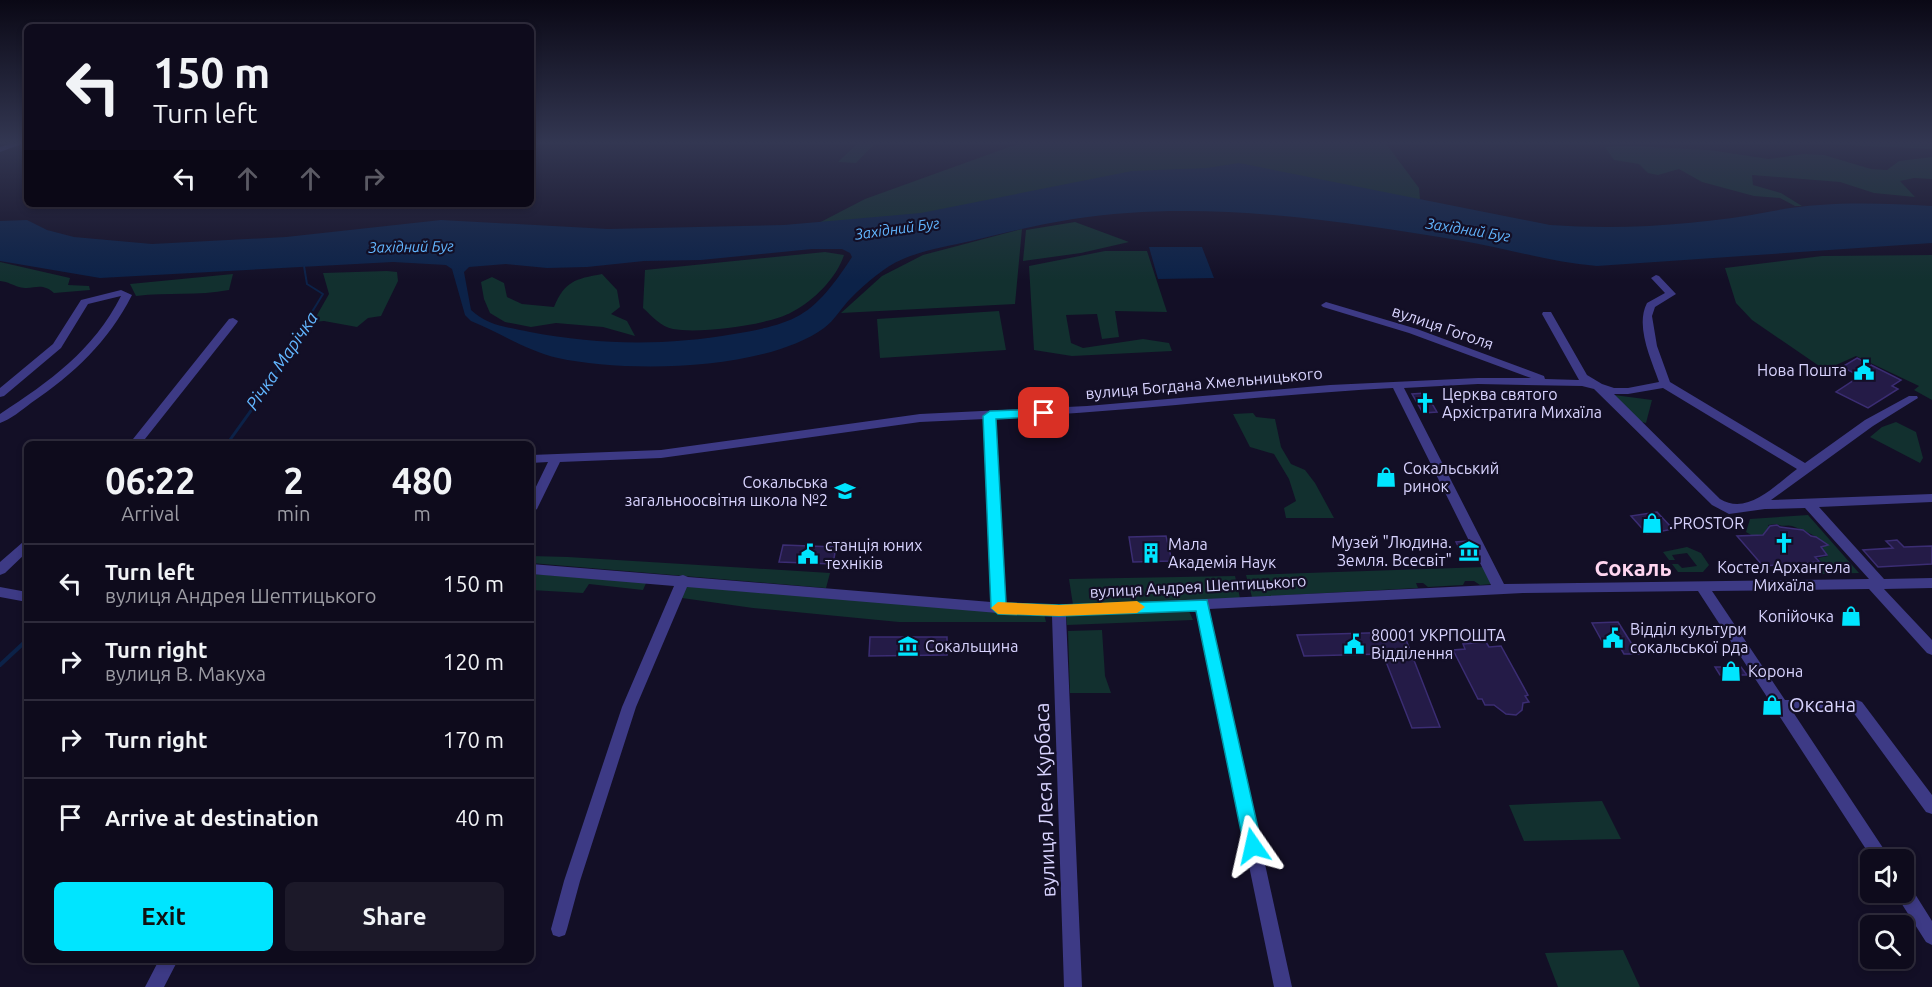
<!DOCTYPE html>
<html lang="en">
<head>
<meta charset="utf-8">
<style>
	:root { --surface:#0e0b1c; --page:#1c1929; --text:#f1f3f6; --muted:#9b9ba3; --line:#2e2b3b; --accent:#00e5ff }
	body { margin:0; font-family:Ubuntu,sans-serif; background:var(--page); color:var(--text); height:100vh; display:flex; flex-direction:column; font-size:22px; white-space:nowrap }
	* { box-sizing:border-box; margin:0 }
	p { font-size:20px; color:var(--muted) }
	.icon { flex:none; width:33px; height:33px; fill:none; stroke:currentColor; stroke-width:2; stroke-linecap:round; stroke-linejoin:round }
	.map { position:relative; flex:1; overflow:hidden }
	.details { position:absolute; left:24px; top:441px; width:510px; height:522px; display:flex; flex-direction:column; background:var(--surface); border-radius:9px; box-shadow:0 3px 9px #0003,0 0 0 2px var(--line) }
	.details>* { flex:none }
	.banner { position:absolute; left:24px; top:24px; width:510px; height:183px; border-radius:9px; box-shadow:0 3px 9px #0003,0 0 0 2px var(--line); background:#0e0b1c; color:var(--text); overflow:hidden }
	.tools { position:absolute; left:1860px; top:849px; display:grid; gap:12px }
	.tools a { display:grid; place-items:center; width:54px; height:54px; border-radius:9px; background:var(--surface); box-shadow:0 3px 9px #0003,0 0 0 2px var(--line); font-size:30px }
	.pin { position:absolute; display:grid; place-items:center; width:51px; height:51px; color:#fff; margin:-26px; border-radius:12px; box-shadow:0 3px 9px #0006 }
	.me { position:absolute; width:66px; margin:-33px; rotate:349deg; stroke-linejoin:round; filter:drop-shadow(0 0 4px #0008) }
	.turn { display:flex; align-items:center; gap:21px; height:126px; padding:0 30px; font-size:27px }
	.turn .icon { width:78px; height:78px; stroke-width:2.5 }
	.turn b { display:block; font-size:42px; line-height:51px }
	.lanes { display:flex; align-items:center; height:57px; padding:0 30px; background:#0003; justify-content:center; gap:30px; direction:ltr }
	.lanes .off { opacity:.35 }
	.eta { display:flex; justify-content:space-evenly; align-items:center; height:102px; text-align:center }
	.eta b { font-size:36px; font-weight:600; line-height:42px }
	.action { display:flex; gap:12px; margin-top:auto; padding:12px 30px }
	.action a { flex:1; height:69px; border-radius:9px; background:var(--accent); color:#111; font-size:24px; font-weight:600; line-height:69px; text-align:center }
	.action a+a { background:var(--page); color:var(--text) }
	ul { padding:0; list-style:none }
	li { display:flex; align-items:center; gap:18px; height:78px; padding:0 30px; border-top:2px solid var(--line) }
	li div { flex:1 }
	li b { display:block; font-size:22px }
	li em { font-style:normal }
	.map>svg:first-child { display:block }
</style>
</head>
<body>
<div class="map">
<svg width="1932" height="987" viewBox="0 0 1932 987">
	<rect width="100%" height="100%" fill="#130f26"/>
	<path fill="#12302f" d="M859,142h17l-20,21 -18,-1z
		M1031,142h350l6,3 32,43 1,12 -505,19 -104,8 54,-28 147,-53z
		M1783,142l149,2v5z
		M1633,146l76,4 60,9 34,-5 21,1 47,14 16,1 12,-9 33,-4v22l-18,-1 -14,3 15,16 -41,-4 -34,-11 -88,-7 1,10 28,8 21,13h-7l-15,-8 -26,-2 -52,-14 -23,-13 -21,6 -10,-2 -9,-9 -25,-4 -9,-13z
		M1075,222l54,20 -48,11 -58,8 3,-31z
		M1022,229l-7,75 -174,9 41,-37 41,-21z
		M1105,251h42l20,61 -52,-1 4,26 -17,2 -5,-25 -31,1 5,28 12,5 60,-9 26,4 3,8 -100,5 -38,-6 -5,-84z
		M825,252l19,3c-7,22 -30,46 -52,57 -23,13 -92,22 -119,17 -12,-2 -21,-13 -30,-21l2,-38z
		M1932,255v145l-18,-10 5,-4 -63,-30 -31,14 -73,-50 -16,-17 -11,-35 97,-12z
		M0,262l70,16 -2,7 21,1 1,4 -36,3c-14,-12 -20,-2 -35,-6 -7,-2 -10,-5 -19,-6z
		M387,271l10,1 1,9 -17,35 -13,2 -11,9 -33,-6 -11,1 16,-28 -6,-21z
		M233,274l-4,16c-31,6 -61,2 -93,6l-6,-12z
		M602,274l15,16 3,17 -9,7 16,7 8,15 -32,-9 -47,-4 -25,4 -26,-5 -15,-9 -6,-14 -3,-17 11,-5 12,6 3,14 15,7 32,3c11,-26 21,-28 48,-33z
		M999,311l7,39 -126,8 -3,-39z
		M1614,395l38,5 -6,23 -8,-2z
		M1253,413l3,4 19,2 6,28 10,17 14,6 10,13 19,35h-48l-2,-10 12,-7 -7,-22 -15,-25 -24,-7 -17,-33z
		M1896,422l20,10 7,26 -3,5 -50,-26 12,-10z
		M1808,515l51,58 -41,1 -8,-9 12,-2 -4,-5 10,-2 -6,-8 3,-2c-6,-11 -23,-16 -33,-20 -6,-2 -9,2 -15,-2l-9,1 2,3 -4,2 3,4 -16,2 -7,-4 4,-13z
		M1687,547l14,6 8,12 -6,7h-25l-6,-8h6l4,4 15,-2 -10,-13 -15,2 3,5h-6l-6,-8z
		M531,556l37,1 262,16 -4,15 -295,-25z
		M1485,567l7,17 -12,1 -6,-4h-9l-2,4 -35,2 -5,-4h-7l2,5 -166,9 -6,-22z
		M531,574l116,7 -4,9 -54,-6 -6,9 -52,-3z
		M1235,576l5,22 -167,7 -4,-26z
		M686,586l358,28 2,8h-147l-146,-14 -71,-10z
		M1189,611l4,9 -126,5 -1,-10z
		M1102,630l3,46 6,17h-41l-2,-62z
		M1602,801l19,38 -97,2 -15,-36z
		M1623,950l17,37h-82l-13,-34z"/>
	<path fill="#0c2248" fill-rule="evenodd" d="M1239,163l311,62c74,5 151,0 223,-14 51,-10 107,-8 159,-5v37l-335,23c-46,-4 -89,-17 -134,-25 -109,-18 -223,-36 -335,-28 -53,3 -105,15 -157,28 -22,5 -47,9 -68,18 -19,8 -37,24 -52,39 -9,9 -17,23 -27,30 -59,43 -197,45 -266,30 -30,-7 -58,-25 -87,-37l-6,-6 -13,-46 -6,-4 -53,-3 -293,16 -100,-17v-40l27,-1 20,10 27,7 78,7 134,-7 155,-17 167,9 176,-4 137,-12 211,-42 75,-3zM812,249h30l8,4 2,4c-13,20 -31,46 -52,58 -19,11 -44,15 -66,19 -69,12 -136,11 -204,-2 -23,-5 -42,-6 -59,-22l-7,-38 5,-5 37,-3 41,4 40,-1 57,-6 57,-1z
		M1149,247h53l12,31 -56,1z"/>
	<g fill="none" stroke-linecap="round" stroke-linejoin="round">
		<path stroke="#0c2248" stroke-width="2" d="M286,354l37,-60 -16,-10 -3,-18"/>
		<path stroke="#0c2248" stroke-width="3" d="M227,444l33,-46 27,-45"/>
		<path stroke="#0c2248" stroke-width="4" d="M0,665l27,-25"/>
	</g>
	<path fill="#241b47" stroke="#3b2d73" stroke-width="1.5" d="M1857,358l44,22 -9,6 6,3 -30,19 -32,-16 24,-16 -18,-9z
		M1426,393l11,19 -14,1 -11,-19z
		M1657,512l16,17 -26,5 -16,-18z
		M1777,525l3,2 23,3 8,6 5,1 12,8 -7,2 6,8 -12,2 5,5 -57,4 -26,-30 26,-1 7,-9z
		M1166,536l6,25 -39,1 -4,-25z
		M1897,540l7,7 28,-1v18l-54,3 -15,-17 30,-2 -7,-7z
		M1467,541l9,19 -11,1 -9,-19z
		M783,545l53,2 -3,17 -54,-2z
		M1618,622l15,24 6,8h-15l-7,-12 -14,1 -11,-20z
		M1403,632l37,95 -28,1 -29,-74 -79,2 -7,-21z
		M870,637h77v18l-78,1z
		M1486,642l3,5 12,-1 27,49 -3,1 4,6 -6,1 -1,7 -6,5 -10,-1 -12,-9h-9l-3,-6h-4l-25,-49 12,-1 -2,-5z
		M1715,667h26l6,8h-27z"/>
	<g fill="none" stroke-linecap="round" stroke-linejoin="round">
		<path fill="#3d3a85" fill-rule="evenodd" d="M15,142h12l-27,10v-5z
			M1656,275l3,1 17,18 -21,13 -3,9 5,30 13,36 135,81 60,-43 44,-24h8l1,2 -45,28 -102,74 161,-6v8l-113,5 65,72 48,-1v10l-48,1 48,51v15l-5,-2 -58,-64 -157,2 73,109h72l5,2 70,93v19l-6,-2 -73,-100h-60l98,148h-18l-175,-269 -175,2 -314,16 83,378h-18l-78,-378 -130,7 16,371h-18l-12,-371 -54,-3 -311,-26 -51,120 -56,174 -13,48 -2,6 -6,2 -6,-2 -2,-6 13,-48 58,-174 52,-121 -143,-12v-10l148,12 4,-1 5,2 303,25 -6,-183 -65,3 -259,36 -101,4 -23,47 -6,4v-16l17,-35 -17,1v-8l130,-5 259,-36 167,-8 243,-21 148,-7h53l-122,-45 -86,-26 -2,-2 5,-3 91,27 127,47 1,3 34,1 -37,-66 1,-2h8l36,63 15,9 12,4h14l31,-6c-8,-23 -24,-56 -12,-79l18,-10 -14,-15zM1478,384l104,2 12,3 118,116 17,9 36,-5 40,-1 64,71 -365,5 -100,-196zM1393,388l98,197 -432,21 -55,-3 -8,-185c133,-6 264,-23 397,-30zM1663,388l134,81c-22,16 -49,47 -77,30l-106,-105h14z
			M121,290l11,5c-24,47 -58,79 -101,108 -9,7 -20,16 -31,20v-9c50,-33 93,-63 121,-118l-33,8 -27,44 -57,48 -4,1v-9l53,-44 28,-44z
			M233,318l5,3 -1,2 -96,121h-12l100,-125z
			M27,540v12l-22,21 -5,2v-13l23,-20z
			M0,587l27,5v10l-27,-5z
			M1904,884l6,2 22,35v24l-6,-3 -28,-44 -2,-6h8z
			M159,960h19l-14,27h-19z"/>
	</g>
	<linearGradient id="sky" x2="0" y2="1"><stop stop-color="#0a0815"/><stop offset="0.51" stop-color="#333752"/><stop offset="1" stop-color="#333752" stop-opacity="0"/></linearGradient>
	<rect width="1932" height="280" fill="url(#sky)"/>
	<path fill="#00e5ff" stroke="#0095a6" stroke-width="1.5" d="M1044,409l7,4 -2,3 -53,3 10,184 53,2 148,-5 55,246 -2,6 -7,2 -6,-2 -3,-6 -48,-235 -137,5 -61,-2 -7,-6 -8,-192 7,-5z"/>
	<path fill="#f59e0b" d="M1137,601l8,6 -8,6 -78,3 -61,-2 -7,-6 7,-6 61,3z"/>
	<defs>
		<g id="civic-bare" transform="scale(1.62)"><path d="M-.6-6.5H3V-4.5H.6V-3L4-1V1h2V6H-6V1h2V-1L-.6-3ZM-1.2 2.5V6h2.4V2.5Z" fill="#00e5ff" stroke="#130f26" stroke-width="2.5" paint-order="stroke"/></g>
		<g id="church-bare" transform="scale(1.62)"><path d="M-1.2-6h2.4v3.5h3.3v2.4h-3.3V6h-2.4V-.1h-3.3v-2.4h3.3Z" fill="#00e5ff" stroke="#130f26" stroke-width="2.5" paint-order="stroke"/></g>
		<g id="shop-bare" transform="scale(1.62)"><path d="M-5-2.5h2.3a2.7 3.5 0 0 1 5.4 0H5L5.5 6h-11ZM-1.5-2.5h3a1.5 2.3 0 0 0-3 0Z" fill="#00e5ff" stroke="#130f26" stroke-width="2.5" paint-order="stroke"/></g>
		<g id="school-bare" transform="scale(1.62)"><path d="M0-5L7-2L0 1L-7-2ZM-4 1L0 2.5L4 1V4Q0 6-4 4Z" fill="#00e5ff" stroke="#130f26" stroke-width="2.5" paint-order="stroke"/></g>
		<g id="museum-bare" transform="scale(1.62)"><path d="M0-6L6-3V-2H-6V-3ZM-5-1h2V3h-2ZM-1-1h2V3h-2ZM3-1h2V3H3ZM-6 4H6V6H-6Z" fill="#00e5ff" stroke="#130f26" stroke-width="2.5" paint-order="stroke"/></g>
		<g id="building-bare" transform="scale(1.62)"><path d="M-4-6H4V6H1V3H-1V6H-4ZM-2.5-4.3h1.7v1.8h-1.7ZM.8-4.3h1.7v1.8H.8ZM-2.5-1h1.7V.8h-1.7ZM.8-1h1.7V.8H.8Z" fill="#00e5ff" stroke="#130f26" stroke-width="2.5" paint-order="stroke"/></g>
	</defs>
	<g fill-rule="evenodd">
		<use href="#civic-bare" x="1864" y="370"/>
		<use href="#church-bare" x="1425" y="403"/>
		<use href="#shop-bare" x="1386" y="477"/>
		<use href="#school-bare" x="845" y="491"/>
		<use href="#shop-bare" x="1652" y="523"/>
		<use href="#church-bare" x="1784" y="543"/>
		<use href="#museum-bare" x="1469" y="551"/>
		<use href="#building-bare" x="1151" y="553"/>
		<use href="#civic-bare" x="808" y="554"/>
		<use href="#shop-bare" x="1851" y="616"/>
		<use href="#civic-bare" x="1613" y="638"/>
		<use href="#civic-bare" x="1354" y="644"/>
		<use href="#museum-bare" x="908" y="646"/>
		<use href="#shop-bare" x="1731" y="671"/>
		<use href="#shop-bare" x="1772" y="705"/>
	</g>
	<g text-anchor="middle" stroke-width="4.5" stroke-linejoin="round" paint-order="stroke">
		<g font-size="15" font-style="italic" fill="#62b6ff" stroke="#130f26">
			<text transform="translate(897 229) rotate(-8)" y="5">Західний Буг</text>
			<text transform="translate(1468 230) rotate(9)" y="5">Західний Буг</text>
			<text transform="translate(411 247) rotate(-1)" y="5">Західний Буг</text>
		</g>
		<g font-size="16" fill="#d9d4ff" stroke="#130f26">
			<text transform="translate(1443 327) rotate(19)" y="6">вулиця Гоголя</text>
			<text transform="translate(1204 383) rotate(-5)" y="6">вулиця Богдана Хмельницького</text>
			<text transform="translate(1198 586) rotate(-3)" y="6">вулиця Андрея Шептицького</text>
		</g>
		<g font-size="16" fill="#d9d4ff" stroke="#130f26" text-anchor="start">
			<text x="1847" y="376" text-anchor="end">Нова Пошта</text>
			<text x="1442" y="400">Церква святого<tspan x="1442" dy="18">Архістратига Михаїла</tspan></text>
			<text x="1403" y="474">Сокальський<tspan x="1403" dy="18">ринок</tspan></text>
			<text x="828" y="488" text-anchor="end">Сокальська<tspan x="828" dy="18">загальноосвітня школа №2</tspan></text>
			<text x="1669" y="529">.PROSTOR</text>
			<text x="1452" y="548" text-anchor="end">Музей "Людина.<tspan x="1452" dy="18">Земля. Всесвіт"</tspan></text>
			<text x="1168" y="550">Мала<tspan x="1168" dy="18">Академія Наук</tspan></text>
			<text x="825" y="551">станція юних<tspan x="825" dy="18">техніків</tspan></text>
			<text x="1784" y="573" text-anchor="middle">Костел Архангела<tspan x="1784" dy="18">Михаїла</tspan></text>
			<text x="1834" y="622" text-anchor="end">Копійочка</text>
			<text x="1630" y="635">Відділ культури<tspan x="1630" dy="18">сокальської рда</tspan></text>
			<text x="1371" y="641">80001 УКРПОШТА<tspan x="1371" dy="18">Відділення</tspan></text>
			<text x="925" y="652">Сокальщина</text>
			<text x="1748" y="677">Корона</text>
		</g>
		<g font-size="18" font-style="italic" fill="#62b6ff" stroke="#130f26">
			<text transform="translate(282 361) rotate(-56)" y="6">Річка Марічка</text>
		</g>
		<g font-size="20" fill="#d9d4ff" stroke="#130f26" text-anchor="start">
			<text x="1789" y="712">Оксана</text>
		</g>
		<g font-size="20" fill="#d9d4ff" stroke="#130f26">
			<text transform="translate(1045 800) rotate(-92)" y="7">вулиця Леся Курбаса</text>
		</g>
		<g font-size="22" font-weight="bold" fill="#ffd6f0" stroke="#130f26">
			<text x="1633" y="576">Сокаль</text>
		</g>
	</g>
</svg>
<div class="tools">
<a><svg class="icon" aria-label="sound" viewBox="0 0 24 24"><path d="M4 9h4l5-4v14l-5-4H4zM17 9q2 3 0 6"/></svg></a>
<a><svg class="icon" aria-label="search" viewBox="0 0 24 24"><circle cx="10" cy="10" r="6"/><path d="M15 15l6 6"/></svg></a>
</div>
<div class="pin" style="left:1044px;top:413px;background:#d93025"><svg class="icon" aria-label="arrive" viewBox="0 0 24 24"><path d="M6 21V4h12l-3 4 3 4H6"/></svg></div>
<svg class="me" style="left:1253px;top:846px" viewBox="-20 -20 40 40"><path d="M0-17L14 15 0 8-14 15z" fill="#00e5ff" stroke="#fff" stroke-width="4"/></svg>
<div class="banner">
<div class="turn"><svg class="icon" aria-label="left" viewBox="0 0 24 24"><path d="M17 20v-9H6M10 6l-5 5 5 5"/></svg><div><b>150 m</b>Turn left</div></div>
<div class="lanes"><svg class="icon" aria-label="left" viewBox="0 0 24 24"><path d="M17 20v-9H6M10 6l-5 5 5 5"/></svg><svg class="icon off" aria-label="ahead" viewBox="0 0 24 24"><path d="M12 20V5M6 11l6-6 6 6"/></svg><svg class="icon off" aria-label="ahead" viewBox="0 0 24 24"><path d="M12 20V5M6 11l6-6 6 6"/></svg><svg class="icon off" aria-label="right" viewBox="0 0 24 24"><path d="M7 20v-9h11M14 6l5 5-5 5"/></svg></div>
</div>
<section class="details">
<div class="eta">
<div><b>06:22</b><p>Arrival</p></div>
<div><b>2</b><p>min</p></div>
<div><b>480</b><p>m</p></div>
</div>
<ul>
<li><svg class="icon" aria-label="left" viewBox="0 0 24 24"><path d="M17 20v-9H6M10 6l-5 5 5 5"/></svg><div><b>Turn left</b><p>вулиця Андрея Шептицького</p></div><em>150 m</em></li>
<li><svg class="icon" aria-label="right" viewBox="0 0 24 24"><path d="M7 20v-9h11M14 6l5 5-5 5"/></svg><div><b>Turn right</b><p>вулиця В. Макуха</p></div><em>120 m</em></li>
<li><svg class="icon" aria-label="right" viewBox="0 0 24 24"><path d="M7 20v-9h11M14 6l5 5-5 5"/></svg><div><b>Turn right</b></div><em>170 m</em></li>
<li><svg class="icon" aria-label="arrive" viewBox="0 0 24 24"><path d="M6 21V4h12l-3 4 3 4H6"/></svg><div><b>Arrive at destination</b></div><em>40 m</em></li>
</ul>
<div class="action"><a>Exit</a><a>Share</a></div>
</section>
</div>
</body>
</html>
